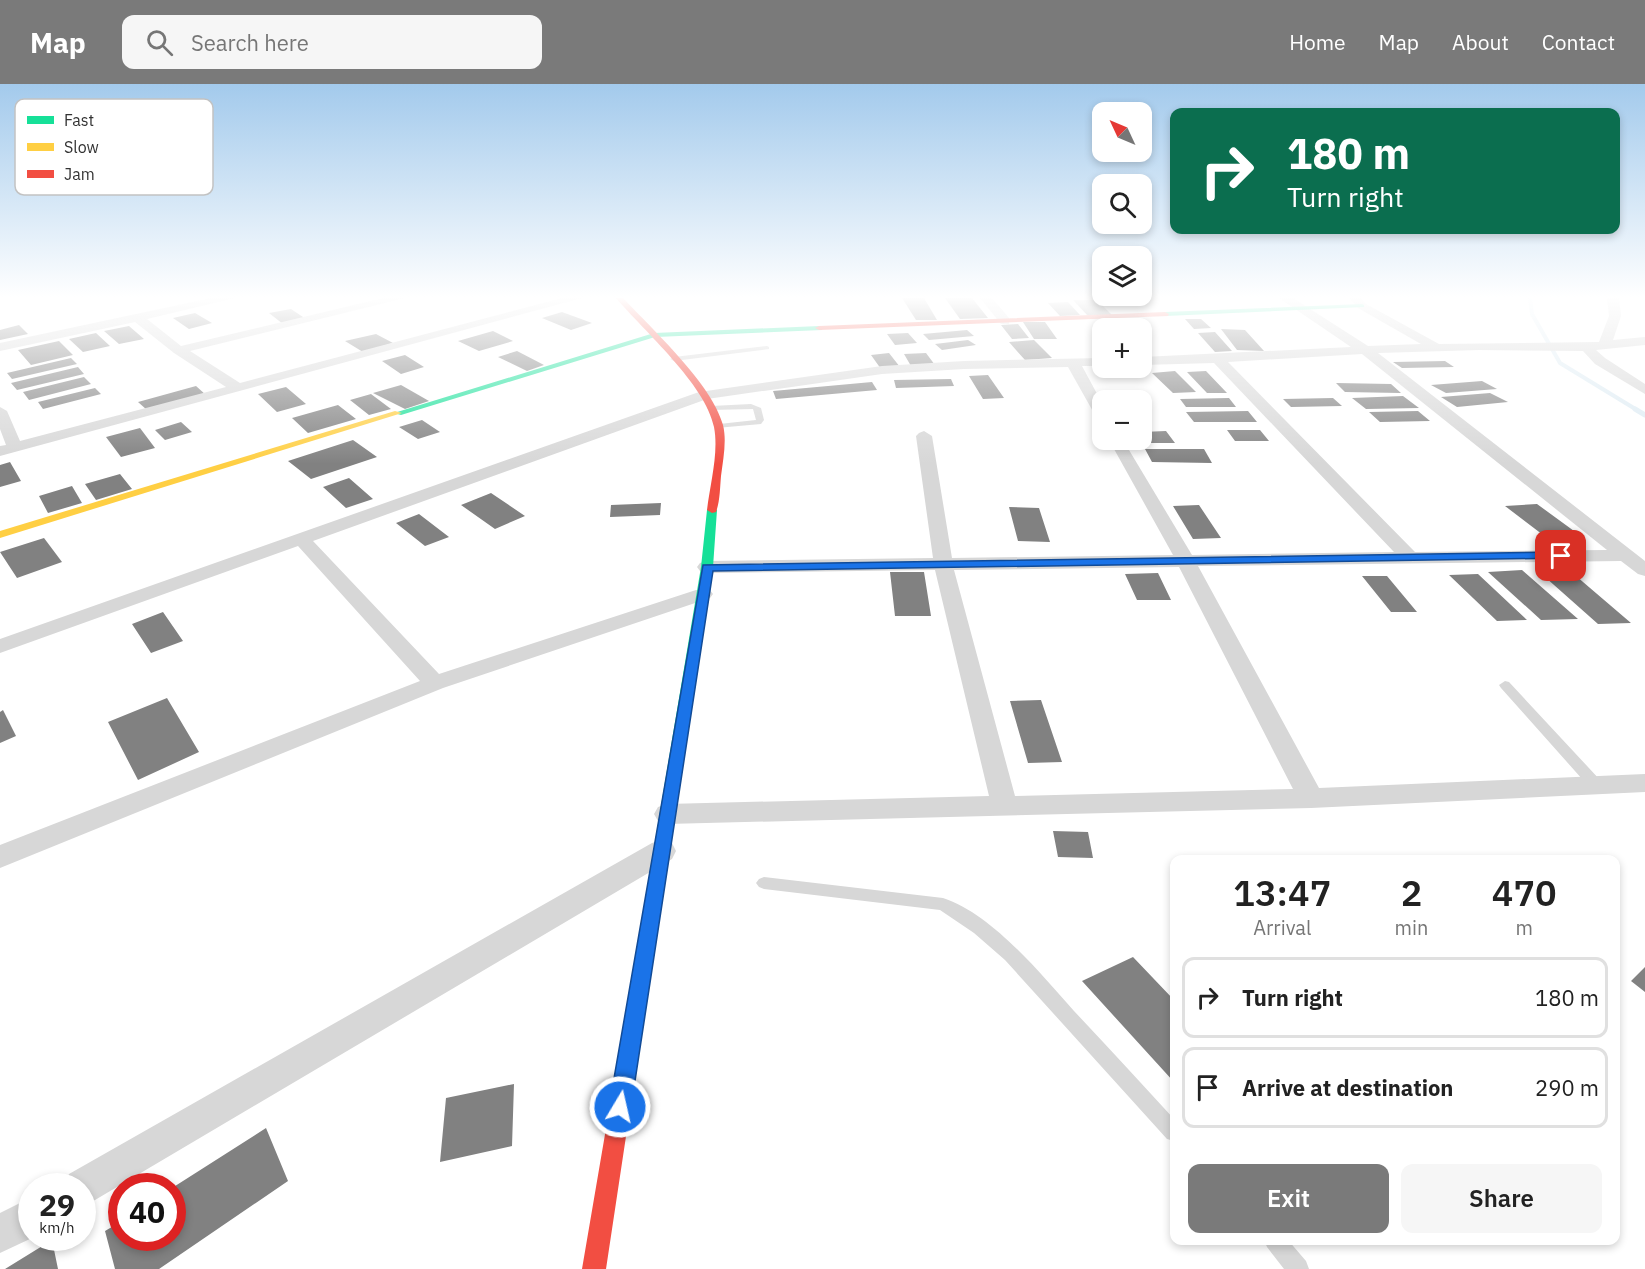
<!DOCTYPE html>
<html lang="en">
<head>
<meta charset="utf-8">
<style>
	:root { --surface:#fff; --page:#f6f6f6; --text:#222; --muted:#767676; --line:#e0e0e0; --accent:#7a7a7a }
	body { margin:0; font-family:"IBM Plex Sans",sans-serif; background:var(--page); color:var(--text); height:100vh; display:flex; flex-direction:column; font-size:22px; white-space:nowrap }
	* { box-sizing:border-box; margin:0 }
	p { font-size:20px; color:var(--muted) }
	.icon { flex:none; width:33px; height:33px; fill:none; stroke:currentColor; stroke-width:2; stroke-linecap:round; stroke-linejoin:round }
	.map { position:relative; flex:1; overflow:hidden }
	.panel { position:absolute; left:1170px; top:771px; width:450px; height:390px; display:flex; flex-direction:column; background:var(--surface); border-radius:12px; box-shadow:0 3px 9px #0003 }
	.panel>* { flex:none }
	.hud { position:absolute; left:1170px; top:24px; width:450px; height:126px; border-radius:12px; box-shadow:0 3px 9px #0003; background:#0b6e4f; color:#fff; overflow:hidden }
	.needle { width:39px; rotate:314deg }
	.tools { position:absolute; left:1092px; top:18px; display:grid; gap:12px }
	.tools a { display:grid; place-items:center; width:60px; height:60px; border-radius:12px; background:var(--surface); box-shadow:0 3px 9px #0003; font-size:30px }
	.speed { position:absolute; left:18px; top:1089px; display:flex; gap:12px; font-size:30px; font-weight:700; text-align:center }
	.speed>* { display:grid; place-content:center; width:78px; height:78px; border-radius:50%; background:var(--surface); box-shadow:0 3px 9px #0003; line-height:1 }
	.speed small { font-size:15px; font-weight:400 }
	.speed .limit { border:9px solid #d22; background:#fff; color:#111 }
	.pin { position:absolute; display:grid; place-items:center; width:51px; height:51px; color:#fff; margin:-26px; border-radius:12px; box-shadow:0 3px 9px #0006 }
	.me { position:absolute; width:66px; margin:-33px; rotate:9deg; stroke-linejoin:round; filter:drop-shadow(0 0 4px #0008) }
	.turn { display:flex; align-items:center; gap:21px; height:126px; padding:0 18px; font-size:27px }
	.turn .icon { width:78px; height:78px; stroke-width:2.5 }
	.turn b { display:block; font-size:42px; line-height:51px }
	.eta { display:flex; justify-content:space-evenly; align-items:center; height:102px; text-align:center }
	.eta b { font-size:36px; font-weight:600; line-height:42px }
	.cta { display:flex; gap:12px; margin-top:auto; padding:12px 18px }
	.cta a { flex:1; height:69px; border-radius:12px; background:var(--accent); color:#fff; font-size:24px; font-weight:600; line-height:69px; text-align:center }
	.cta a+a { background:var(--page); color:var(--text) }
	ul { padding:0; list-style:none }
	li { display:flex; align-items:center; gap:18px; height:81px; margin:0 12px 9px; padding:0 6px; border:3px solid var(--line); border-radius:12px }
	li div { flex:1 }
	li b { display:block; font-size:22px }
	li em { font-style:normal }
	header { display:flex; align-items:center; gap:36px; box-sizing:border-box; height:84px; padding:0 30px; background:var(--accent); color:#fff }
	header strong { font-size:28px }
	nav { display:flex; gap:33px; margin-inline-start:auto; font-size:21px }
	.search { width:420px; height:54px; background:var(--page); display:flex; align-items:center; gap:15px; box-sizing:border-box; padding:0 21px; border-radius:12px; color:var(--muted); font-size:22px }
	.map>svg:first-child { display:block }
</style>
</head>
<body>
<header>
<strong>Map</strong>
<div class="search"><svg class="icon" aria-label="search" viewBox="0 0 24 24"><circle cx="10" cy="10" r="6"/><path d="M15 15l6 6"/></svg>Search here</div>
<nav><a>Home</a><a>Map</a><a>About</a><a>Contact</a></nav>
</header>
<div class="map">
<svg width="1645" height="1185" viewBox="0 0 1645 1185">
	<rect width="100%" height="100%" fill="#fff"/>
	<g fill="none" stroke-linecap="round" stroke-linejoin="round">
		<path stroke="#ddebf3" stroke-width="4" d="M1530,214l2,16 28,49 77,47"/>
		<path stroke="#ddebf3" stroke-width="5" d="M1635,325l10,6"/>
	</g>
	<path fill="#818181" d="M902,214h22l13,22h-21z
		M945,214h27l16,20 -28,1z
		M1073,216h24l15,15 -24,1z
		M1068,218l12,13 -20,1 -12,-13z
		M291,225l15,10 -23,5 -14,-11z
		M562,228l30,11 -21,7 -29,-12z
		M195,229l17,10 -23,6 -16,-11z
		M1185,235h16l10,9 -17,1z
		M1023,238h22l12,17h-23z
		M1018,240l11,14 -17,1 -11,-14z
		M19,241l9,9 -28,6v-10z
		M129,242l15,13 -25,5 -15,-13z
		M1221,245l24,1 19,21 -27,-1z
		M967,246l7,6 -45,4 -6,-6z
		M493,247l20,10 -34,10 -21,-10z
		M1215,248l17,19 -17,1 -17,-19z
		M96,249l14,13 -27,6 -14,-13z
		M908,249l9,10 -22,2 -8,-11z
		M376,250l17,9 -30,9 -18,-11z
		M968,256l8,5 -34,5 -7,-6z
		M1034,256l18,18 -27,2 -16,-18z
		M59,257l14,14 -42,10 -13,-15z
		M517,267l27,14 -17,6 -29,-14z
		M889,269l11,14 -19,2 -10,-14z
		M926,269l9,12 -24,1 -7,-12z
		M405,271l19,12 -23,7 -19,-13z
		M71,274l6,6 -65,15 -5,-6z
		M1445,277l9,6 -52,1 -9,-6z
		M78,283l6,7 -67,16 -6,-7z
		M1175,287l21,21 -23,1 -21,-20z
		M1206,287l21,22h-20l-20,-21z
		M988,291l16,23 -21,1 -14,-23z
		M84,293l7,7 -62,16 -6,-8z
		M951,295l3,7 -58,2 -2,-8z
		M1482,297l15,8 -51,4 -15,-8z
		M872,298l5,8 -101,9 -3,-8z
		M1336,299l55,1 10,9 -56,-1z
		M401,301l28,16 -24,8 -32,-16z
		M196,302l10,9 -59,15 -9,-8z
		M286,303l20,17 -29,8 -19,-18z
		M95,304l6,6 -58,15 -5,-7z
		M1490,309l18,9 -51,5 -16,-10z
		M371,310l20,15 -22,6 -19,-15z
		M1403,312l16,12 -53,1 -14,-11z
		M1229,314l7,9h-50l-6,-8z
		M1333,314l9,8 -51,1 -8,-8z
		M338,321l18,14 -48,14 -16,-15z
		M1248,327l9,11h-63l-8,-10z
		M1418,327l12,10 -50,1 -11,-10z
		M422,336l18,12 -22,7 -19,-12z
		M181,338l11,10 -27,8 -10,-10z
		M140,344l15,20 -34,9 -15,-20z
		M1227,346h33l9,11h-34z
		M1166,347l9,12h-44l-2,-3h13v-8z
		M353,356l24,17 -66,22 -23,-18z
		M1145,365h59l8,14 -60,-1z
		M10,378l11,19 -21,6v-22z
		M120,390l12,15 -36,11 -11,-16z
		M349,394l24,21 -27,9 -23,-21z
		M72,402l10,17 -34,10 -9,-17z
		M491,409l34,23 -30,13 -34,-24z
		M661,419l-1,12 -50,2 1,-12z
		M1537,420l48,35 -34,2 -46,-35z
		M1199,421l22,33 -28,1 -20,-33z
		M1009,423l30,1 11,34 -32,-1z
		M419,430l30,23 -24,9 -29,-23z
		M44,454l18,24 -45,16 -17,-26z
		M1522,486l56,49 -37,1 -53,-48z
		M890,488h34l7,44h-36z
		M1158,489l13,27h-34l-12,-26z
		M1478,490l49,46 -30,1 -48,-46z
		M1362,492h25l30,36h-26z
		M1576,492l55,47 -33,1 -53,-47z
		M163,528l20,29 -32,12 -19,-29z
		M167,614l32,54 -61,28 -30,-58z
		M1041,616l21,62 -34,1 -18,-62z
		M3,626l13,26 -16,7v-31z
		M1053,747l35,1 5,26 -35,-1z
		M1133,873l41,43v82l-92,-101z
		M1645,883v25l-14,-11z
		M514,1000l-2,62 -72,16 6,-64z
		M266,1044l22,53 -129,88h-44l-10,-38 17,-10v17h50v-50z
		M52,1156l6,29h-53z"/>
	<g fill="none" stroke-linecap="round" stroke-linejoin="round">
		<path fill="#d7d7d7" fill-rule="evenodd" d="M767,262l2,1v2l-95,12 -4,-2 4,-2z
			M751,320l10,4 3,12 -3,4 -45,4 -1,-2 4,-2 37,-4 -3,-11 -42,1 -4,-2 4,-2z
			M1505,597l4,1 92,99 2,4 -2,4h-10l-90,-101 -2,-3z
			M764,793l179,21c49,16 97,75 131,113 34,36 67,72 100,108v22l-7,-2 -162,-179 -31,-27 -34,-23 -176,-21 -5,-2 -3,-4 3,-4z
			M1264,1156h24l18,21 3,8h-25l-17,-22z"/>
		<path fill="#d7d7d7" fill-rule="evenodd" d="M211,214h24l-88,21 34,27 202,-48h22l-215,53 50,32 322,-85h20l-582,158v-10l6,-1 -6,-16v-22l7,4 13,30 206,-54 -52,-34 -39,-31 -135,29v-8z
			M980,214h12l17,20v6h-8z
			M1279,214h14l75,48 53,-2 -63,-36 -9,-10h12l5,6 73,40 160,-2 10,-26 -2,-18h12l2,18 -8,24 32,-3v8l-49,5 9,8 40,26v10l-50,-30 -12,-13 -104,-1 -101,3 267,208v15l-7,-2 -17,-13 -423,5 121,222 326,-14v18l-334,16 -644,16 -9,-3 -4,-7 4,-7 9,-3 322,-8 -54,-226 -228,3 -7,-2 -3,-4 3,-4 7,-2 226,-3 -17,-122 3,-3 5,-2 8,5 20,122 221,-3 -64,-115h14l69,115 202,-3 -180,-189 -72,2v-8l209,-10zM1362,270l245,196 -192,2 -187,-190zM1179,483l114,222 -278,7 -61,-226z
			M1102,274v8h-20l20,37v16l-7,-4 -27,-48 -104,2 -82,5 -175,25 -394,142 126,133 257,-84h14l3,4 -3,4 -267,90 -443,180v-23l420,-164 -122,-135 -298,107v-14l699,-247 183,-26 82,-5z
			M662,756l10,3 4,8 -4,8 -577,341 -13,5v-19h-18l5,-12 583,-331z
			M32,1113v41l-32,15v-40z"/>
		<path fill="#16e098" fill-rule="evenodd" d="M1362,220l2,1v2l-199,9 -4,-2 4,-2z
			M819,242h3v4l-167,7 -254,78 -7,-2 260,-80z
			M712,423l5,3 -4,57 -47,304 -2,5 -6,2 -6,-2 -2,-5 51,-304 6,-57z"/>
		<path fill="#ffcf43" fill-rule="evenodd" d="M395,327l7,2 -402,125v-7z"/>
		<path fill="#f24e42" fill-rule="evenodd" d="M616,214h7c30,32 89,86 100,127 4,16 0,35 -2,51 -1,11 -1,26 -5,36l-4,1 -5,-3c3,-26 12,-57 7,-83 -8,-42 -70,-96 -98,-129z
			M1165,228l4,2 -1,2 -349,14 -4,-2 4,-2z
			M658,780l6,2 2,5 -60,398h-24l68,-398 2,-5z"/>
	</g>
	<linearGradient id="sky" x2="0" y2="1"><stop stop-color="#a3caec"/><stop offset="0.56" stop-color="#fff"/><stop offset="1" stop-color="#fff" stop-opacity="0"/></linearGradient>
	<rect width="1645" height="380" fill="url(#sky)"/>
	<path fill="#1a73e8" stroke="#114b97" stroke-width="1.5" d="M1561,468l5,4 -1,2 -852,13 -82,536 -3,7 -8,3 -7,-3 -4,-7 94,-542z"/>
	<rect x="15" y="15" width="198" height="96" rx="9" fill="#fff" stroke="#c2c2c2" stroke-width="1.5"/>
	<rect x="27" y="32" width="27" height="8" fill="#16e098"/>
	<rect x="27" y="59" width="27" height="8" fill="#ffcf43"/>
	<rect x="27" y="86" width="27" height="8" fill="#f24e42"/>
	<g font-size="16" fill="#333">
		<text x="64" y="42">Fast</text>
		<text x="64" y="69">Slow</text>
		<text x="64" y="96">Jam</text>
	</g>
</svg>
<div class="tools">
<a><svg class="needle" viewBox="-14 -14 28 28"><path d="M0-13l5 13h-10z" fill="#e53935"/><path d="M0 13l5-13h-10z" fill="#767676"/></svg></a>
<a><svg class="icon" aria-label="search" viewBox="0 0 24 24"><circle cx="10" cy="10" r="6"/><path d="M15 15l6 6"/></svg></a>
<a><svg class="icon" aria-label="layers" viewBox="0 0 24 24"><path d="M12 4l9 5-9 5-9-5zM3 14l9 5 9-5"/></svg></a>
<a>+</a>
<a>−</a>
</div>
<div class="speed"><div>29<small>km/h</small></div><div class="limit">40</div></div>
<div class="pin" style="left:1561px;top:472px;background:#d93025"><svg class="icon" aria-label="arrive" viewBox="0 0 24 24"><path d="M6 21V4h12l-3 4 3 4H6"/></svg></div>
<svg class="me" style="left:620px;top:1023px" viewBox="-20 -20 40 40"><circle r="17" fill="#1a73e8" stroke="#fff" stroke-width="3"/><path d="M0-11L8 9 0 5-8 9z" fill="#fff"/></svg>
<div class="hud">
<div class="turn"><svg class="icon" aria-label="right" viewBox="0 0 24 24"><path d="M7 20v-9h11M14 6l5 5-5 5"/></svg><div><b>180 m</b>Turn right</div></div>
</div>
<section class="panel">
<div class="eta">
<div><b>13:47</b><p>Arrival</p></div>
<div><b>2</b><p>min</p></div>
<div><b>470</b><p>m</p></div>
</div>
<ul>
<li><svg class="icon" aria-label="right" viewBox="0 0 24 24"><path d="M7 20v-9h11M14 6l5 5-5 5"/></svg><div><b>Turn right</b></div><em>180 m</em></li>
<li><svg class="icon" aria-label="arrive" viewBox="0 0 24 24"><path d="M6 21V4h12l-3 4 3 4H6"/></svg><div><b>Arrive at destination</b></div><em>290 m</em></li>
</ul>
<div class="cta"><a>Exit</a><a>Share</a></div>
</section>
</div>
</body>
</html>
